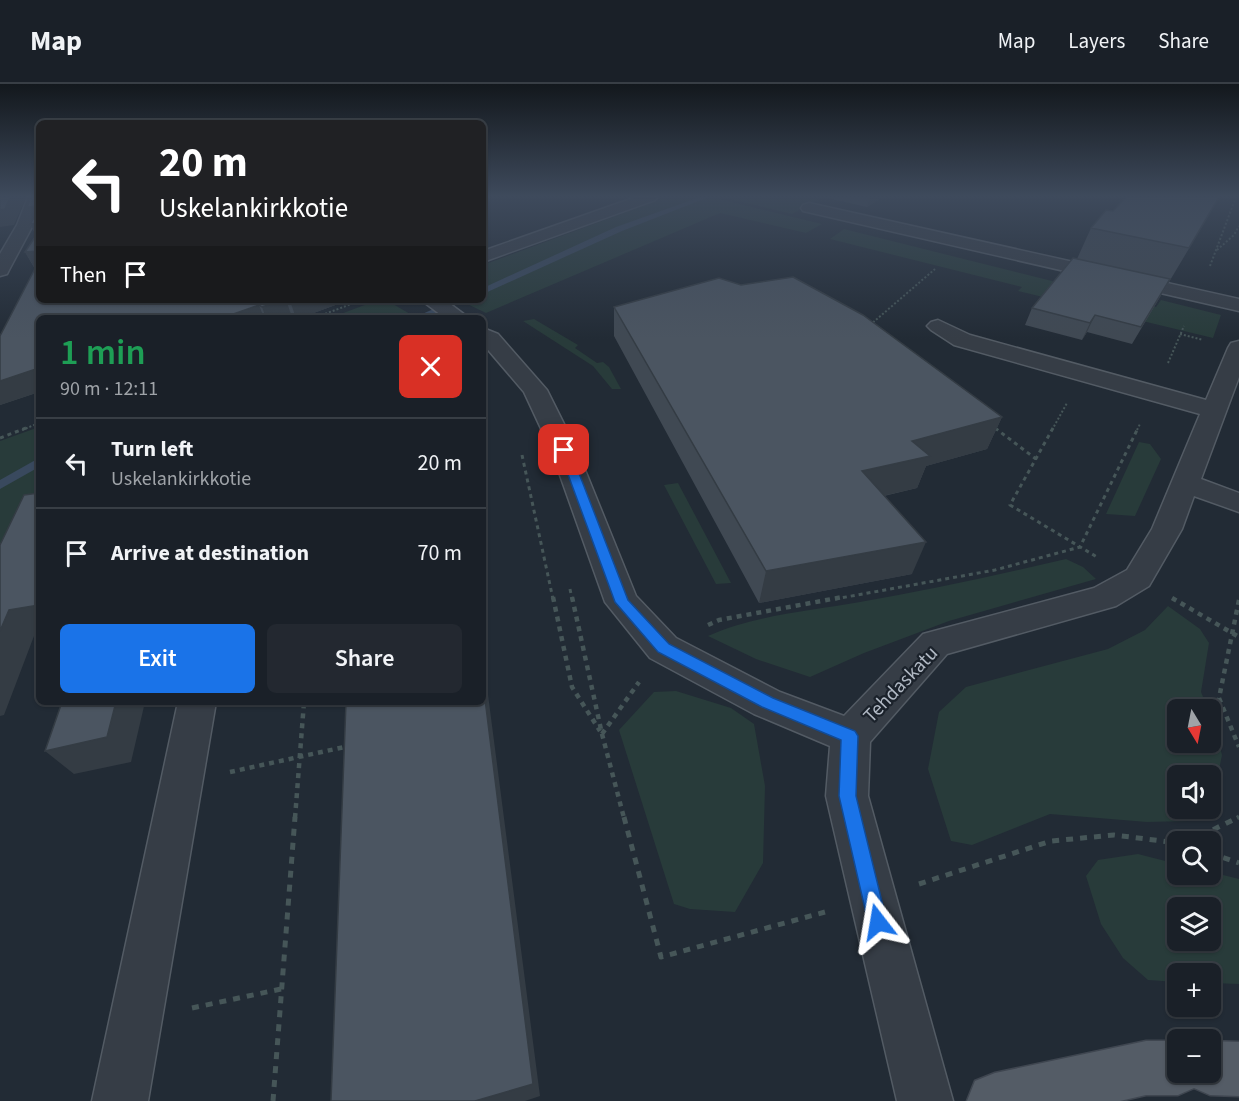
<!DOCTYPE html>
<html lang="en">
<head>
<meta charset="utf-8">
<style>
	:root { --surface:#1a2028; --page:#232830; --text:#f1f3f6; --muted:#9fa3a8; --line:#383e45; --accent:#1a73e8 }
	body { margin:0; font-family:"Source Sans 3",sans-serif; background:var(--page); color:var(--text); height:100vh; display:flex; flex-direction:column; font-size:22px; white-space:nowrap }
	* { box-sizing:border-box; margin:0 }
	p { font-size:20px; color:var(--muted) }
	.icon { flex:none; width:33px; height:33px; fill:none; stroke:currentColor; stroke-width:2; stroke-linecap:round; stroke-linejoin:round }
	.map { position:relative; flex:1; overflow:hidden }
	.panel { position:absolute; left:36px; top:231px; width:450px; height:390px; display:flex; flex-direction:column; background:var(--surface); border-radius:9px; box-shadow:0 2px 4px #0004,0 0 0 2px var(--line) }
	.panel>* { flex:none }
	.top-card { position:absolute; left:36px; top:36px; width:450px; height:183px; border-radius:9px; box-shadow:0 2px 4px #0004,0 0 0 2px var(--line); background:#202124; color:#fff; overflow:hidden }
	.needle { width:39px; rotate:170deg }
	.buttons { position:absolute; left:1167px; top:615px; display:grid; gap:12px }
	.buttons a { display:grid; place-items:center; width:54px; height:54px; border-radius:9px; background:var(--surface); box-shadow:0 2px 4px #0004,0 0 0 2px var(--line); font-size:30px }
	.pin { position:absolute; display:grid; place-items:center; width:51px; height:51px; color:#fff; margin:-26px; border-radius:12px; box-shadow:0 3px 9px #0006 }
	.me { position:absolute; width:66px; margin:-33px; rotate:346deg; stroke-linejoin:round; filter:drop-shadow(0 0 4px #0008) }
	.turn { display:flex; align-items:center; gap:21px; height:126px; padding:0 24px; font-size:27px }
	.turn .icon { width:78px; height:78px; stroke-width:2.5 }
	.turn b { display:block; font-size:42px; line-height:51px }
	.then { display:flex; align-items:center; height:57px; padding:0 24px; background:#0003; gap:12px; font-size:22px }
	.round { display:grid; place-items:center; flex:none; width:63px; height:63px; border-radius:9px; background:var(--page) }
	.summary { display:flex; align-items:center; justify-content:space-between; height:102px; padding:0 24px }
	h1 { font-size:36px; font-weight:600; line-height:45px; color:#1e9e55 }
	.primary-button { display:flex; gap:12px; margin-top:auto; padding:12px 24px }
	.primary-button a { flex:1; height:69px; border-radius:9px; background:var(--accent); color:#fff; font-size:24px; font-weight:600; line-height:69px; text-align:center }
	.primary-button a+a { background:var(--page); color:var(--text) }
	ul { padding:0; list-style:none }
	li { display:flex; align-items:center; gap:18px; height:90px; padding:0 24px; border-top:2px solid var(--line) }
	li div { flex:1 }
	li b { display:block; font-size:22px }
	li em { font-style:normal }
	header { display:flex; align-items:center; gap:36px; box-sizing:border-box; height:84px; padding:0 30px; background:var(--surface); border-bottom:2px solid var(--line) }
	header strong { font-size:28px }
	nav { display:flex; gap:33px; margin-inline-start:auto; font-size:21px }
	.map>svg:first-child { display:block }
</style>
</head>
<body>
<header>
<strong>Map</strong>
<nav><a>Map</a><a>Layers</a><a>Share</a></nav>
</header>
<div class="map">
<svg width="1239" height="1017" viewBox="0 0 1239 1017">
	<rect width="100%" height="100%" fill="#222b35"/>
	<path fill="#283b3a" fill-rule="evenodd" d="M667,113h44l111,27 -16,9 -86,-20 -234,100 -27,-13h24v-35z
		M722,113h89l9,2 -28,15z
		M844,145l312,78 5,-7 60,15 -8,23 -195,-47 4,-4 -192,-48z
		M378,216h8l31,18h-87z
		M534,235l44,26 -3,3 22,15 6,-1 6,5 12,22h-9l-19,-23 -70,-45z
		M39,343v95l-14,12 -25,10v-103z
		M1139,358l11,2 11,15 -26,57 -29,-2z
		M678,399l53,100 -15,1 -52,-99z
		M1066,475l17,8 13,12 -147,42 -85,32 -54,24 -54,-18 -48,-23c46,-21 102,-25 152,-34 69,-12 138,-27 206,-43z
		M1168,522l32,23 9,14 -8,49 7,17 -30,1v32h32l1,-27 11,40 -9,44 -2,2 -1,-25h-32v32l24,1 -13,12 -42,1 -97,-8 -78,31 -21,-4 -23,-72 11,-57 27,-25 142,-38 37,-19z
		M676,607l55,17 23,16 11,62 -2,77 -28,49 -45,-3 -16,-5 -55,-174 35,-38z
		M1138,770l39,10 1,10h32l1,-2 28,7v105l-28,-1 -1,-9h-32l-1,8 -29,-2 -25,-22 -22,-34 -15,-48 12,-16zM1178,824h32v32h-32z"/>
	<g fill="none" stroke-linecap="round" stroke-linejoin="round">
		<path fill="#39495e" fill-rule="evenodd" d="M700,113h9l-87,34 -139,63v-6l133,-61z
			M454,216h13l-41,18h-13z
			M39,374v9l-39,22v-9z"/>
		<g stroke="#535b64" stroke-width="3">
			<path id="minor" d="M28,113h11v13l-6,15 -24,45 -2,4 -7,2v-22l17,-29z
				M636,113h22l-3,3 -172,62v-11z
				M809,119l430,96v12l-436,-100 -2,-3 2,-3z
				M421,216h24l24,18h-24z
				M938,236l32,15 236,65 22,-52 3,-5 8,-2v36l-38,102 38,14v19l-45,-16 -12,33 -33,57 -33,20 -169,48 -77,88 -2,54 85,305h-56l-71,-305 4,-50 -76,-32 -104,-56 -45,-56 -54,-152 -27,-58 -41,-48v-16l15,6 49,56 30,60 59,146 40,42 104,54 64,24 79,-82 171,-46 33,-18 25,-41 48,-115 -246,-69 -23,-15 -4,-4 4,-4z
				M178,618h38l-68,399h-56z"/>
		</g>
		<g stroke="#3f4650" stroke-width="3">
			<path id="major" d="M1146,957h32v31h32v-31l29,1v54l-29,-1 -16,-7 -16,7h-32l-26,6h-153l8,-20 20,-8z"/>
		</g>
		<path stroke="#465658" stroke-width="2" stroke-dasharray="2 2" stroke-linecap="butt" d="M1217,166l17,-15 5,-9
			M1210,182l26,-69
			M314,234l48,-18
			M870,241l65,-56
			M1180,250l23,6
			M1168,279l16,-37
			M992,342l5,4
			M22,346l17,-7
			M1052,346l15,-27
			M1137,346l3,-6"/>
		<path stroke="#465658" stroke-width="3" stroke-dasharray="4 4" stroke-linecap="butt" d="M995,344l41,31
			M1053,344l-43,77 87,52
			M0,354l26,-10
			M522,371l31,144
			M570,505l2,10
			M835,515l160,-29 85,-23 58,-119"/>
		<path stroke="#465658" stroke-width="4.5" stroke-dasharray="5 5" stroke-linecap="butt" d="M553,513l19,90 28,44
			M572,513l30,137 22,84
			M1172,514l67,39
			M1239,516l-20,98 20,49
			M708,541l11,-5 124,-23
			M602,650l37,-52
			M230,688l119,-26
			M295,734l9,-116
			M1237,734l2,-1"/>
		<path stroke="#465658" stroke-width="5" stroke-dasharray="7 7" stroke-linecap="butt" d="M624,733l37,140 164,-45
			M1188,758l51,-25
			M1210,769l29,10
			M919,800l132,-43 63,-6 64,8
			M192,924l89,-19
			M273,1017l22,-284"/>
		<use href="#minor" fill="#363d46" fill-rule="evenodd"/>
		<use href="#major" fill="#545c66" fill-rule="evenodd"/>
	</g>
	<path fill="#404953" d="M39,113v103h310l-49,18 -8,-1 -2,1h-251v74l-39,13v-69l35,-67 -10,-17 11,-17 -6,-11 3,-6z
		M823,113h60l-16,10z
		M1113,127l96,4 -77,129 -45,-12 -5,8 -57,-15 7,-17 45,-49 14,-31z
		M614,223l388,110 -15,32 -61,17 -9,22 -33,8 28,78 -153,29 -145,-267z"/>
	<path fill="#343c44" d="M10,113h16l-12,28 -14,2v-17z
		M870,113h13l-16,10z
		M39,122v33l-9,-15 6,-1 -9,-16z
		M39,167v18l-3,1 -11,-18z
		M282,216h4l6,17 -2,1h-24l-4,-11z
		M292,216h57l-49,18h-4l-6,-17z
		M259,221l5,13h-42z
		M1095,231l-8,17 -5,8 8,-17z
		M39,284v24l-39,13v-24z
		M1002,333l-15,32 -61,17 -9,22 -65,15 10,-32 50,-30z
		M926,458l-14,32 -153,29 7,-32z
		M39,521v30l-5,1 -30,79 -4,1v-85l9,-21z
		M483,572l57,440 -15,5h-50z
		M116,618h29l-14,60 -57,12 -29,-23z"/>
	<path fill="#4b5561" stroke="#343c44" stroke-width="1.5" d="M0,113h10l-5,12 -5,1z
		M31,113h8v9l-12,1z
		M1126,113h93l-30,51 -98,-20 15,-18 7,1z
		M39,125v14l-9,1z
		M39,147v20l-14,1z
		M1073,174l97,21 -29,48 -46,-12 -5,8 -58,-15z
		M39,177v39h243l-20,7 -3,-2 -37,13h-183v50l-39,13v-45z
		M793,193l70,38 139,102 -90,24 18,15 -68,15 64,71 -160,29 -152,-264 105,-29 22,7z
		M39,409v112l-30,5 -9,21v-86l24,-50z
		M483,599l50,401 -58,17h-144l15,-399h137z
		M62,618h54l-9,35 -62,14z"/>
	<linearGradient id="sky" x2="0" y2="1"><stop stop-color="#13181d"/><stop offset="0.44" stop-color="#3e4a5c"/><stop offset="1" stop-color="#3e4a5c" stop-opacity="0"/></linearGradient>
	<rect width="1239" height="255" fill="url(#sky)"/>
	<path fill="#1a73e8" stroke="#114b97" stroke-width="1.5" d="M564,363l6,3 58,150 41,44 104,54 82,33 3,5 -2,60 31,126 -3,7 -6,3 -7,-3 -3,-7 -29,-126 2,-56 -79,-33 -104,-55 -43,-50 -56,-152z"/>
	<g text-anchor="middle" stroke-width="4.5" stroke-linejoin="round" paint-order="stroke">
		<g font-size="20" fill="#b0b8c3" stroke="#1b222b">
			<text transform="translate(900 600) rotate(-46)" y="7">Tehdaskatu</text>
		</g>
	</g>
</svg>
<div class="buttons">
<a><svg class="needle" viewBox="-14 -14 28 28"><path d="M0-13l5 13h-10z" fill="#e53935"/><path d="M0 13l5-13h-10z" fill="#9fa3a8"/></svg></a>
<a><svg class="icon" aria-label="sound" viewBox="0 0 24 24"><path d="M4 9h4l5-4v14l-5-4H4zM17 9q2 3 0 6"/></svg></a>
<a><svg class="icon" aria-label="search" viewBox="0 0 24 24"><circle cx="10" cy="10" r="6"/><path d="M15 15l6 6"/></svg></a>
<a><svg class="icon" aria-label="layers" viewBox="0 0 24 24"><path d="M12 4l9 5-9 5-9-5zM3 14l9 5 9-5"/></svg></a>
<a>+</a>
<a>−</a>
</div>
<div class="pin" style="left:564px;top:366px;background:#d93025"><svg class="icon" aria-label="arrive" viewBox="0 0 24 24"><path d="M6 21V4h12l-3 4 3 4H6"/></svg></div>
<svg class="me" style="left:878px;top:838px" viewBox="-20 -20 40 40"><path d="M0-17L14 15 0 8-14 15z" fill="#1a73e8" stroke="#fff" stroke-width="4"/></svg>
<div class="top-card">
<div class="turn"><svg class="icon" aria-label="left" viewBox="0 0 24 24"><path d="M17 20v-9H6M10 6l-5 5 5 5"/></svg><div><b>20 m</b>Uskelankirkkotie</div></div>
<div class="then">Then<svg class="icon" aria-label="arrive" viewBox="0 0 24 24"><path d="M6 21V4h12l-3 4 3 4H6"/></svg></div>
</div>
<section class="panel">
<div class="summary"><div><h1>1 min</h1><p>90 m · 12:11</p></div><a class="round" style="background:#d93025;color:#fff"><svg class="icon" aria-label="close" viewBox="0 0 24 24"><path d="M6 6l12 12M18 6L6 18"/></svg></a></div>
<ul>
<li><svg class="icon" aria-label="left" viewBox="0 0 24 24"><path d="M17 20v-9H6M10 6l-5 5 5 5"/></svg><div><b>Turn left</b><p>Uskelankirkkotie</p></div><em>20 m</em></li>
<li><svg class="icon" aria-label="arrive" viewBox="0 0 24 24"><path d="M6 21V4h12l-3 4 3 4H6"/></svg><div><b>Arrive at destination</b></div><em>70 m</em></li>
</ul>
<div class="primary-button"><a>Exit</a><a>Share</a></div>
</section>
</div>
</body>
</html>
